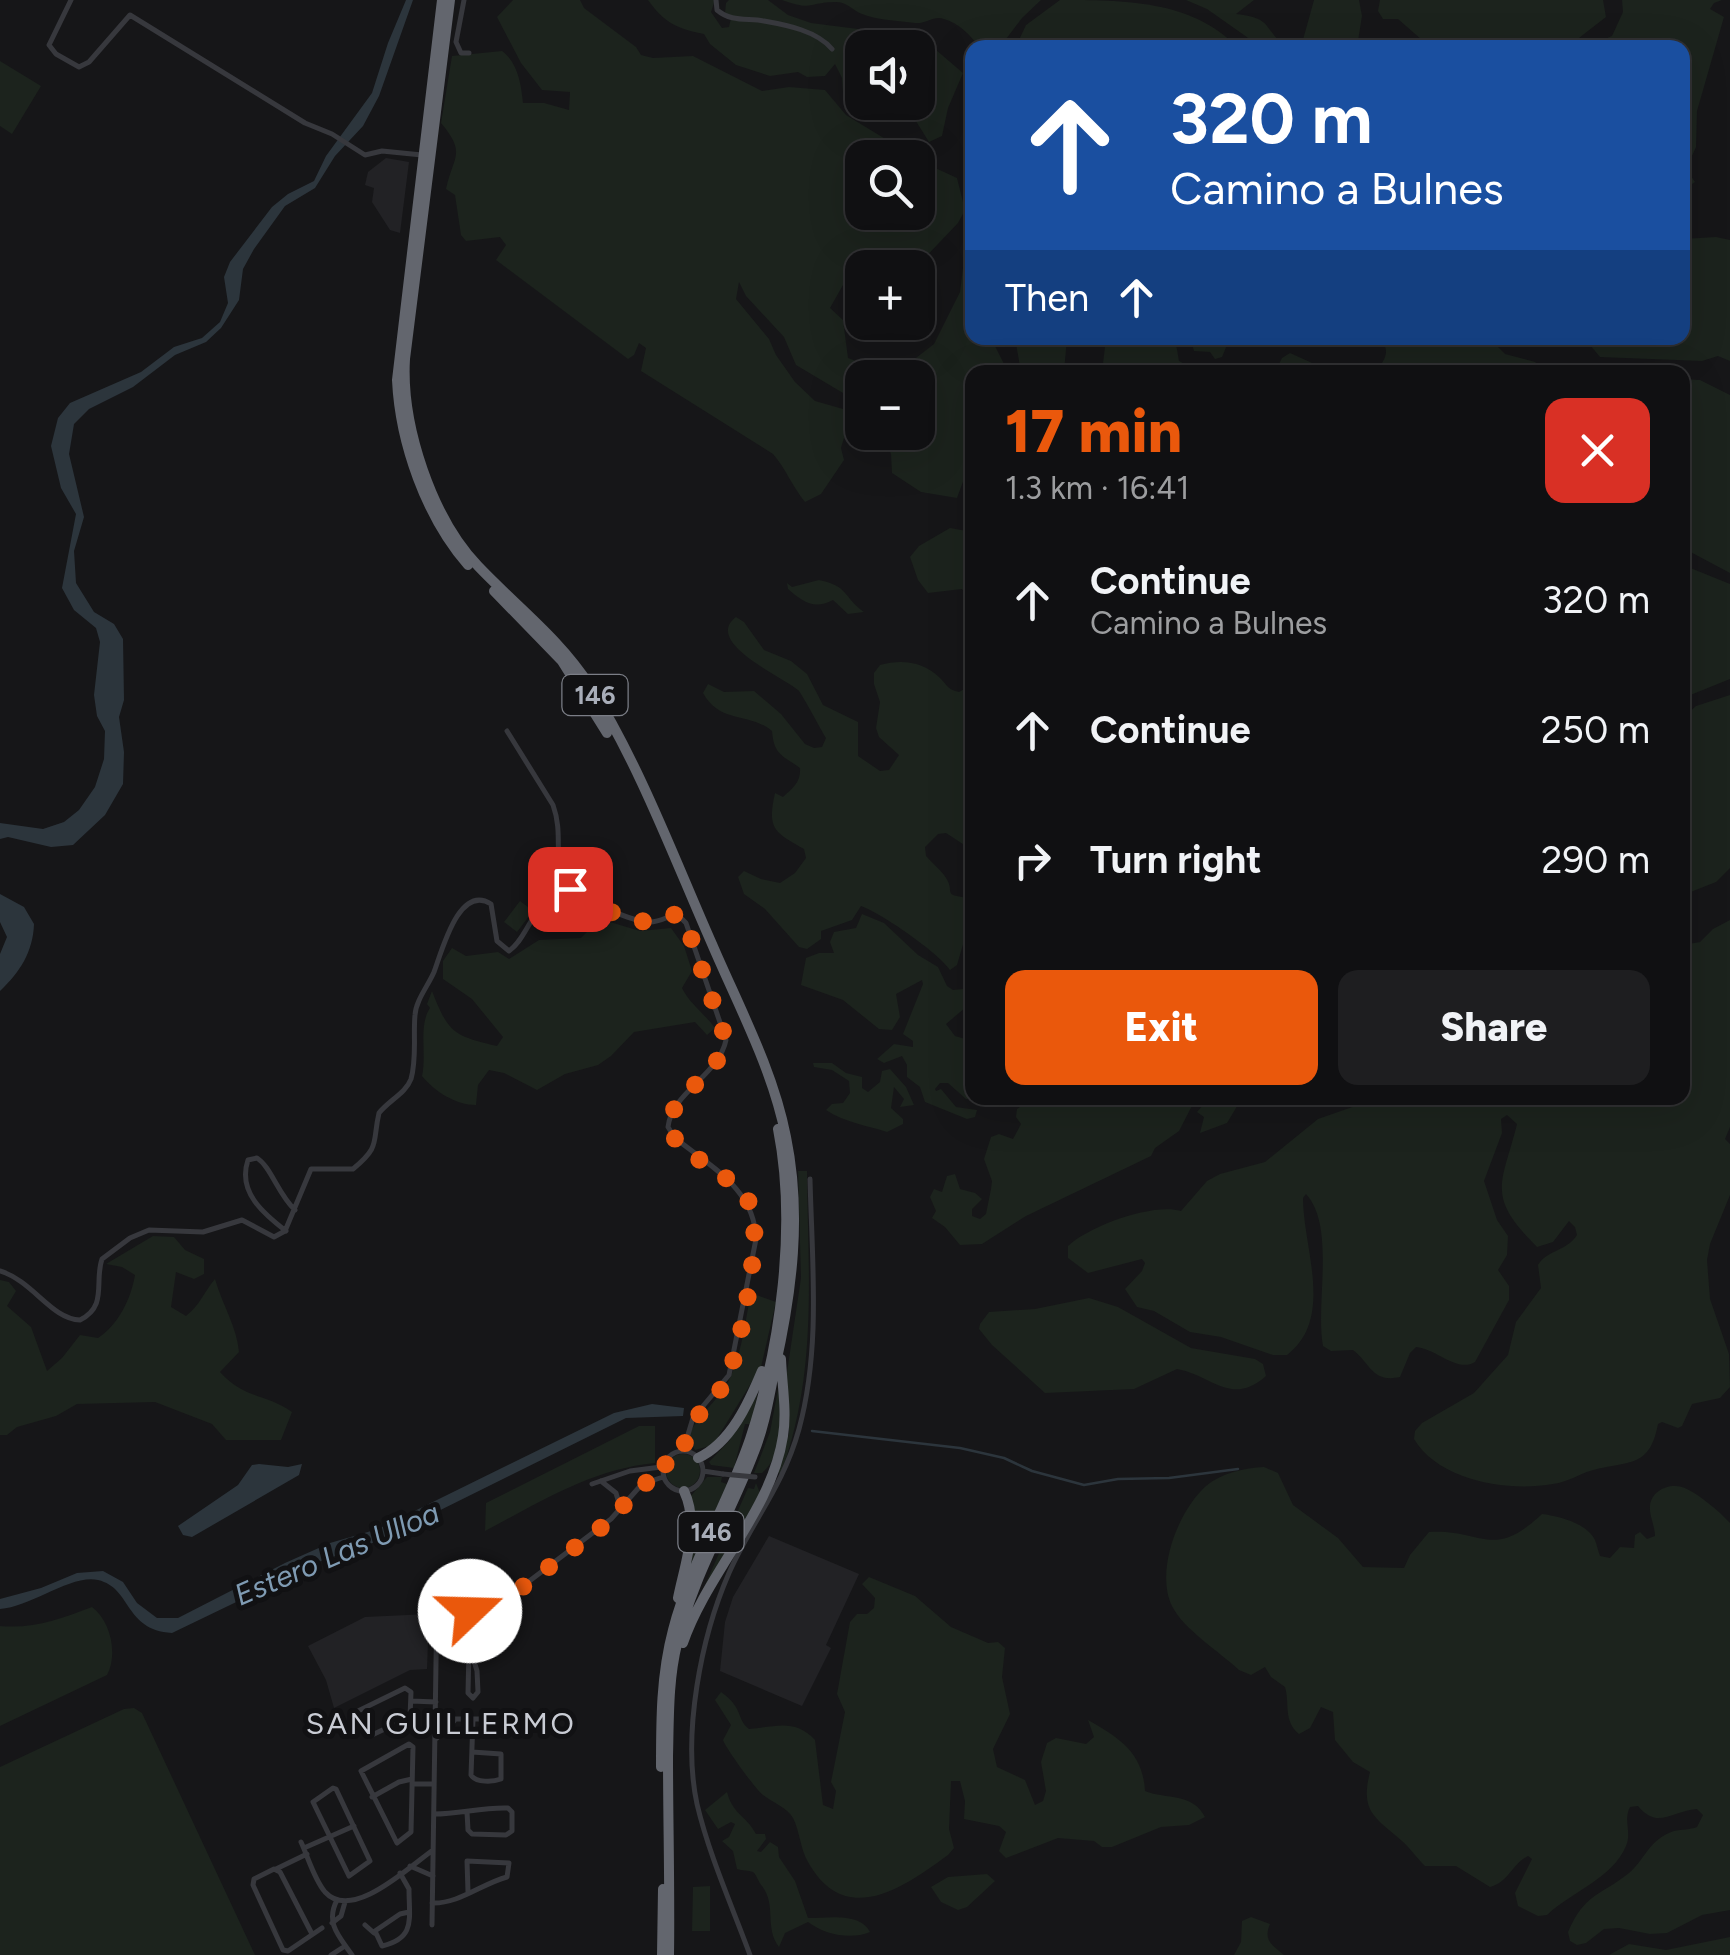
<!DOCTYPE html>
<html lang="en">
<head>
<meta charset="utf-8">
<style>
	:root { --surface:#101012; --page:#1e1e20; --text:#f1f3f6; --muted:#9c9d9f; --line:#303032; --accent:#ea580c }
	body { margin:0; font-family:Figtree,sans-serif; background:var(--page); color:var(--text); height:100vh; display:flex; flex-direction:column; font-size:38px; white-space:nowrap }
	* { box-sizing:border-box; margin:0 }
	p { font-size:32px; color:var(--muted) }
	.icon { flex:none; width:55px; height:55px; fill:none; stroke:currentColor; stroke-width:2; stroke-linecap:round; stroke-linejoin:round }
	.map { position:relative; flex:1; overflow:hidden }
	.details { position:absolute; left:965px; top:365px; width:725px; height:740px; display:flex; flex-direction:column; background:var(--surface); border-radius:20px; box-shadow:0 10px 40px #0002,0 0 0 2px var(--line) }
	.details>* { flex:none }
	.hud { position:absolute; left:965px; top:40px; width:725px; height:305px; border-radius:20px; box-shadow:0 10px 40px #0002,0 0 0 2px var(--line); background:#1a4fa0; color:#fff; overflow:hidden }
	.fabs { position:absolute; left:845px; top:30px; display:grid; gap:20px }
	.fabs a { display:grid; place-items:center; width:90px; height:90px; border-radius:20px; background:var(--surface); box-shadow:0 10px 40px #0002,0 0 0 2px var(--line); font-size:50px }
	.pin { position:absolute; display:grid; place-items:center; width:85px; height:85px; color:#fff; margin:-42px; border-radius:20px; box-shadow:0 5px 15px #0006 }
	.me { position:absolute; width:110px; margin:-55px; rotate:69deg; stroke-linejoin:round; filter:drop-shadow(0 0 8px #0008) }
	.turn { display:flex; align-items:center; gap:35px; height:210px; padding:0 40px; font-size:45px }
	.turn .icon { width:130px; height:130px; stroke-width:2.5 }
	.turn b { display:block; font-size:70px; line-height:85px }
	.then { display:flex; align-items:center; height:95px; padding:0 40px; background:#0003; gap:20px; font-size:38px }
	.round { display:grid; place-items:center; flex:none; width:105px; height:105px; border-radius:20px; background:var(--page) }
	.head { display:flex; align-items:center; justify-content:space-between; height:170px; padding:0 40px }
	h1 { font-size:60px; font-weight:800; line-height:75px; color:var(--accent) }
	.action { display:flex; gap:20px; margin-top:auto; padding:20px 40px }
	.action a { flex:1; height:115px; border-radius:20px; background:var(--accent); color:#fff; font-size:40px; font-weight:800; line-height:115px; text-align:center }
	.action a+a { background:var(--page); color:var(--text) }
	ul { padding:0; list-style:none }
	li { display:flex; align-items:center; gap:30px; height:130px; padding:0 40px }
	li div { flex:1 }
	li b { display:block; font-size:38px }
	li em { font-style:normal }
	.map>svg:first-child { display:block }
</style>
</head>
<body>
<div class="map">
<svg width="1730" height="1955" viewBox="0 0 1730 1955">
	<rect width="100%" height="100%" fill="#161618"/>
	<path fill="#222225" d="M386,158l23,4 -9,71 -10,-3 -18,-28 2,-14 -9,-3 3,-13z
		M769,1536l90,38 -33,71 5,3 -29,58 -82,-35 5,-49 8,-25z
		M429,1614l-2,55 -17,1 -76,38 -8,-28 -18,-34 57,-29z"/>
	<path fill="#1c231d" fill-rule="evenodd" d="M513,0h67l4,8 52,39 5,8 12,3 40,-2 69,35 27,-4 36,3 21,25 41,25 26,9 3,8 -54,1v54h56v-52l39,18 8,32 -7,13 -40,42v49v-46h-56v34l-19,-17 -13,23 13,12 5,38 8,3 5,10 -6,18 -7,7 -52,-31 -12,-28 -38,-41 -7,-14 -3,17 33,40 7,16 19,27 20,19 28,8 6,12 -8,27 3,12 -23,34 -16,8c-13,-16 -19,-33 -32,-48l-132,-83 5,-23 -7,-5 -5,12 -6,4 -132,-99 10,-15 -6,-8 -34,4 -5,-6 -6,-40 -9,-6c7,-33 21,-35 -5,-66l11,-67 50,-5c16,12 19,33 21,52h21l25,7 1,-18 -28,-2 -21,-27 -24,-46z
		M648,0h67l-4,12 11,16 7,-1 2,-9 -6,-5 1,-10 3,-3h39l20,15 23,8 47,6 13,5 51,4 41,35 -15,35 -6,28 -13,6 -15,-24h-52l-19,-25 -1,-15 -7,-14 -10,12 -18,1 -9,-5 -28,4 -34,-11 -26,-21 -6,-10c-26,-5 -40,-11 -56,-34zM862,48h56v54h-56z
		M782,0h259l-19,18 -22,29 -20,1c-9,-12 -21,-25 -36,-29 -10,-4 -17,5 -29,4 -16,-2 -38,-3 -53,-9 -10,-4 -16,-13 -28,-12 -28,1 -21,9 -52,-2z
		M1060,0c63,0 132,0 177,47h-215l-3,-7 7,-15z
		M1186,0h68l-18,14c41,4 26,19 53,33h-28l-54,-38z
		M1314,0h45l3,16 -5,31h-56z
		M1380,0h223l3,17 -40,31 -123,-1 -21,-7 -24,-21h-15l-5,-8z
		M1622,0h100l-8,3 -4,6 14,8 -27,94 -1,36 -10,22 9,13 -12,8 -1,-142 -96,-1 26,-11 11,-24z
		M0,61l41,25 -29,48 -12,-8z
		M972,195v143h19l17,34h-36v85l-15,41 -36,-6 -29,-19 -1,-19 -9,-21 36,-1v-54l-42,-1 17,-11 19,-5 22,-17 26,-52z
		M1716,237l14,3v121l-12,-5 -16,5 -102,-4 -10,-12 -15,-7h107l1,-99z
		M1015,338h52l-3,34h-43z
		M1106,338h69l4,23 21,11h-98z
		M1190,338h40l-8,19 -7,2 -5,-7 -16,-1z
		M1385,338h52l11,4 7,-4h34l16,16 30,8 6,6 -3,4h-161c6,-12 14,-18 5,-31z
		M1290,353l42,19h-57l7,-14z
		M1682,379l18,1 30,15v178l-47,-25z
		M950,528l22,4v71l-10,-14 -34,4 -10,-13 -8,-23 9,-11z
		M1683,565l47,19v95l-47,19z
		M819,580c30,6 24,17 45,32l-16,2 -15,-14c-19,10 -30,2 -45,-11l-1,-6 5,4z
		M736,617l8,5 20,28 27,11 16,13 16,31 35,17v34l22,15 9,-1 10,-15 -20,-18 -3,-9 4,-26 -6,-18v-11l6,-8c21,-6 43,-4 60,13 7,7 8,12 19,14l13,-7v165l-26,-17 -8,1 -13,13 1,9c5,6 13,12 18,19 14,18 -6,20 28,23v40l-8,3 -7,24 -7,5c-11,-17 -69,-57 -89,-64l-9,14 -31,11v8l-14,10 -8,-2 -34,-38 -21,-15 -6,-17 6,-6 17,8 19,4 15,-10 11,-15 -2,-9c-30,-17 -37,-20 -29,-56l8,4c10,-9 18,-15 17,-29 -18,-13 -26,-13 -28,-37 -23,-19 -52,-7 -69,-38l5,-9 16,8 30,-1 27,23 24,30 9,4 8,-1 4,-9c-5,-8 -25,-46 -28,-48 -17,-14 -95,-48 -62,-73z
		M1730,695v173l-14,14 -33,13v-177l13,-12z
		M520,901l13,10 -16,21 -13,-10z
		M862,914l22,9 34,32 20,12 9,19 6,4 11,-1 8,-24v37l-26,22 9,12 17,5v57h5l-11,1 -18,-16h-8l-5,6 1,2 5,-2 15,18 21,3 -2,7 -8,2 -42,-17 -5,-15 -13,-10v-12l-5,-9 -18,7 -7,-4 17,-15 19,3v-6l-10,-7 20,-50 -1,-4 -26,14 4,23 -8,13 -13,-1 -36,-29 -42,-15 5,-27 13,-5h15l-4,-11 4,-10 22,-4z
		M600,919l40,12 31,-3 13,18 8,25 -10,17c7,15 23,26 33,40l-8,7 -12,-13 -61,10 -23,24 -13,9 -33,9 -28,16 -33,-17 -15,-3 -11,15 -2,20c-20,0 -41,-13 -54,-29 5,-22 -4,-50 8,-68l-3,-4 5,-13c16,41 21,45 65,55l6,-9 -31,-38 -29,-20v-18l9,-13 14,8 32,-4 11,7 30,-19 42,-2z
		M1730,920v207l-5,12 5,5v51l-20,49 -3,16 3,39 19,55 1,33 -10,11 -28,6 -10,22 -4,2 -16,-6 -4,2c-8,42 -26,37 -61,45 -15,3 -28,13 -44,15 -45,8 -114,-3 -139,-45l1,-8 7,-8 52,-30 34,-38 8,-33 25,-34 -3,-23c10,-16 28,-13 39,-30l-2,-8 -6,-6 -16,21 -16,5c-52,-52 -35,-62 -20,-123l-10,-9 -6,4 1,14 -18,48 13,39 11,16 -1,19 -9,15 11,16v14l-34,62c-18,11 -38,-13 -59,-15l-6,6 -10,24c-28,6 -29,-13 -47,-27l-22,1 -8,-5c-8,-42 13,-119 -17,-152l-3,4c0,50 32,120 -16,157h-14l-52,-18 -31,-5 -36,-21 -17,-4 -12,-18 17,-18 3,-8 -3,-4 -54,14 -20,-15v-12c22,-20 84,-43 113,-35l26,-30 13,-7 45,-12 53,-43 60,-21h304l1,-153 17,-3 13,-13z
		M813,1063h19l14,10 16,4v11l6,4 12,-10 2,-11 8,-2 16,18 8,18 -14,2 4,-8 -10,-12 -3,21 12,11v5l-16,8c-21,-7 -41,-9 -61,-22l6,-6 11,-1 7,-10 -1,-12 -17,-11 -18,-3z
		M1033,1098h163l-17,33 -24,17 -4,8 -125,60 -44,28 -22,1 -15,-18 -13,-9 4,-7 -6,-14 4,-8 8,3 5,-16 8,-2 5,15 15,4 7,6 -10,10v7l8,3 6,-5 5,-25 1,-8 -8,-22 7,-22 8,-3 14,5 8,-15 -5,-7 1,-8z
		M1209,1098h33l-15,25 -27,10 4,-16 -7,-5z
		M798,1171h9c1,107 11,203 -27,305l-3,-7 12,-35 -3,-55 15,-101z
		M153,1236l21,1 11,13 19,9v15l-10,5 -18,-7 -5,35 15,9c14,-11 18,-24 29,-37 7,25 22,48 24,73l-19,20c24,27 47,22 72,40l-11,28h-55l-14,-16 -57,-22 -78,2 -21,12 -39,11 -10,8h-7v-155l9,2 7,9 -9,15 24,21 16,44 15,-13 18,-23 18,3c20,-13 33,-39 37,-63l-13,-8 -16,-3z
		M751,1293l25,9 -15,65 -48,78 -18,5 -7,-12c9,-24 30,-36 41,-58 13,-26 16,-59 22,-87z
		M1089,1298l29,9 73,41 64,11 8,5 3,12c-35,31 -54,-1 -89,-7l-43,20 -89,4 -53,-48 -13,-16 1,-5 9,-12 46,-3z
		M778,1389c3,26 7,65 -16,84h-8l16,-41z
		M758,1391l-7,33h-6l-11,44 -23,-3 -2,-3 20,-21z
		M639,1426h16v37c-63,6 -115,39 -170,68l1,-28z
		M666 1471a17 17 0 1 1 34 0a17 17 0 1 1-34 0Z
		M1264,1467l14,6 15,32 45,33 25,29 41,1 6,-13 19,-23c54,-3 63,29 113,-18 16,2 45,9 53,26 2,5 3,11 5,16l10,2 10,-11 14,1 1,-13 5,-3 7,7 8,-3c0,-10 -6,-20 -5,-30 1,-17 23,-25 37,-17 14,7 32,22 43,34v387l-28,5 -35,18 -17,1 -31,-6 -15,1 -18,14 -9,2 -7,-4 -2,-9c17,-39 32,-36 61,-59 16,-13 19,-33 45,-42 8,-2 16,-1 23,-4l6,-12 -6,-6c-26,2 -39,21 -59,-3l-8,1c-7,13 2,26 -4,39 -14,33 -55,46 -79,69l-9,1 -20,-10 -3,-13 17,-34 -4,-3c-16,8 -20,27 -38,31l-34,-21h-31c-8,-8 -15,-18 -23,-25 -28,-24 -42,-30 -32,-69l-17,-10 -18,-22 -2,-28 -12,-5 -11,21 -11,6c-16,-13 -9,-30 -14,-47l-14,-10 -6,-10 -14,8 -12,-5c-19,-18 -56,-41 -67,-64 -17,-35 6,-95 34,-120 15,-13 39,-18 58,-19z
		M707,1477h15l-1,5 6,2 -40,94 3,-81z
		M756,1483l4,10 -63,110 51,-115 6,1z
		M869,1577l46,19 36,31 37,16 10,-1 7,6 -3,29 8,37 -17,35 4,18 28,13 10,25 8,-4 3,-10 -5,-29 6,-19 9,-5 30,6 8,-7 -6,-17c32,18 55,33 57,71 22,9 47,1 60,26l-16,8 -28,2 -49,20h-10l-8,-6 -36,-3 -52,20 -7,-7 7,-19 -7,-6 -35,-7 1,-18 -5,-20h-9l-2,48 5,19 -6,7c-46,34 -103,73 -140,7 -8,-14 -8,-30 -15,-44 -5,-10 -21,-16 -30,-23 -7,-5 -38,-48 -40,-55l8,-15 -16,-25 6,-8c23,16 15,27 28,37 26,-2 46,-11 66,11l8,65 10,4 3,-18 -5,-9 14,-70 -8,-18 13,-72 7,-8h10l7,-6 1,-10 -13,-14z
		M92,1607c19,14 26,48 15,68l-107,51v-100c33,3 61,-7 92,-19z
		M134,1708l8,5 113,242h-255v-188l124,-58z
		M727,1792c6,23 19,23 29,42h9l1,5 -9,12 4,1 9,-10 8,5 1,10 16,24 13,37c20,0 52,-6 62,14 -19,8 -45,3 -62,-10l-23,11 -6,14c-15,-20 -2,-41 -17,-61 -4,-4 -5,-11 -9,-14 -5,-2 -11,-1 -16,-3l-4,-18 -11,-10 7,-4 6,-13 -4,-2 -13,7 -13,-19z
		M987,1874l8,7 -28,26 -9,3 -17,-8 -10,-15 17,-10z
		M710,1886v45h-18l1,-44z
		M1251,1917l19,7c-7,16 2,21 14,31h-50l7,-13 1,-21z
		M1730,1937v18h-121l20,-11 37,6z"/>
	<path fill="#2c353c" d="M406,0h7l-34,96 -16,30 -28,30 -20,32 -30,18 -31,43 -11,20 -4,31 -18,28 -15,14 -31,13 -42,32 -44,22 -15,15 -5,30 15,63 -10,34 2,32 18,29 20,12 9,15 1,61 -5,17 5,35 -1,32 -18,31 -32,30 -22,2 -43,-10 -8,2v-16l43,6 21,-7 15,-12 16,-23 9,-28 1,-28 -8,-15 -3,-21 6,-53 -4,-14 -22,-18 -12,-22 14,-74 -15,-26 -10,-42 7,-28 12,-15 71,-31 33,-25 28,-9 18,-16 8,-19 -4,-26 6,-15 42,-55 16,-13 26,-13 12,-25 46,-63 16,-50z
		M0,894l24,13 10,17c-1,28 -14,48 -34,67v-37l7,-17 -7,-15z
		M652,1404l32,4 -1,8 -57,2 -248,123 -57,20 -149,72c-48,-3 -40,-45 -74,-53 -27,-6 -67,27 -98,29v-10l41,-11 36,-15 26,-2 20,11 14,21 20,15h21l107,-55 45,-20 48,-14 236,-116z
		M259,1464l29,3 14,-3 -3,11 -107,62 -9,-2 -5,-9 60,-41 14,-20z"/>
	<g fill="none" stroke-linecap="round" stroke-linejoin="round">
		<path stroke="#2c353c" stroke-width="2.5" d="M812,1431l148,17 44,10 28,13 52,14 34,-6 51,-1 69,-9"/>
		<path stroke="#37383d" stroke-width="5" d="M71,0l-22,45 7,9 23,13 10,-5 41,-47 175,108 27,11 33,21 17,-4 40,4
			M464,0l-8,42 5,11h8
			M716,0l1,10c14,12 30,8 47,11 23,4 53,10 68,28
			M507,731l46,74c14,39 -9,65 29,94
			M286,1231c-22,-17 -49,-39 -38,-71l9,-2c14,9 21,36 38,52
			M0,1271c33,10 51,48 80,49 28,-14 14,-38 22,-61l28,-21 19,-8 54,2 39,-12 32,17 11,-6 26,-62h42c28,-23 19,-26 26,-56 9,-12 27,-20 32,-34 6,-21 2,-43 4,-64 1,-15 13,-29 19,-43 8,-21 25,-89 57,-68l6,37 12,10c17,-12 20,-37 40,-48 31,-16 68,17 99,19 11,1 20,-6 29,-8l9,9 40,117c-7,35 -54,52 -58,87l7,11c35,28 80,51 81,101l-27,136 -36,43 -10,33
			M663 1471a20 20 0 1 1 40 0a20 20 0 1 1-40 0Z
			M703,1471l20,3
			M601,1481l15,12 5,17
			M592,1484l38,-13 31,-4
			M470,1604l-2,89 5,5
			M425,1605l60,-3 26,-7 100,-76 31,-35 21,-7
			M472,1654l5,17 1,21 -5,6
			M405,1688l6,4 -1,25 -38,18h-6l-9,-17 1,-7z
			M411,1701l25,1
			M436,1713l12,6h71
			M437,1738l17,-17
			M409,1744l4,3 -2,85 -14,11 -36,-72z
			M472,1752l29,2v25c-8,3 -25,4 -30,-4l2,-56
			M412,1784h22
			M333,1788l3,1 34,72 -21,15 -36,-74z
			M372,1797l27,-15 13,-3
			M434,1814c26,0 48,-7 74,-6l4,4v19l-6,4 -34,-1 -4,-4 -1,-18
			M301,1842c7,15 13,37 24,50 27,30 84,-25 108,-42
			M304,1848l50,-22
			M410,1866l23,10
			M276,1869l31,-15
			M400,1873l9,16c0,30 7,49 -27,57l-7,-15 25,-17 9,-2
			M337,1900c-12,23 2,36 15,55
			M432,1903c27,1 49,-19 75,-26l2,-14 -42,-2 1,31
			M332,1923l9,-7 4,-14
			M365,1925l9,8
			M432,1925l5,-328
			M312,1934l-32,-62 -6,-3 -20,10 -1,6 30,65 5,1 34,-23
			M331,1955l14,-9
			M750,1955c-18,-49 -41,-100 -53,-151 -15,-70 4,-167 32,-231 23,-52 54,-86 70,-144 22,-81 13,-167 11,-250"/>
		<path stroke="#63666e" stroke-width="10" d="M442,0l-45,380c3,63 29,137 71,185
			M450,0l-45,359c-4,67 27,159 73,207 39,41 81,72 112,120 50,80 84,172 122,258 27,63 61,126 74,193 16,78 6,155 -11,231 -6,29 -10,57 -21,84 -24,64 -62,125 -77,192 -9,37 -8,75 -9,112 0,66 2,133 1,199
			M494,591l68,70 45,72
			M698,1458c33,-15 51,-56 64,-87
			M678,1598c7,-35 22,-73 6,-107
			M683,1643c24,-70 89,-133 100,-207 4,-25 -1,-51 -2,-77
			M661,1767c0,-47 0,-92 12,-137 17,-66 55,-126 77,-191 31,-93 47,-214 28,-310
			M662,1955l1,-66"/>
		<path stroke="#37383d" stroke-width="5" d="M723,1474l32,3"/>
	</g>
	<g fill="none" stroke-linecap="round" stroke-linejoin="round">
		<path stroke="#ea580c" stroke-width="18" stroke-dasharray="0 32.4" d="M470,1611v-8l30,-4 16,-7 95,-72 31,-36 22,-6 2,-18 9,-8 8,-1c8,-41 28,-41 43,-71 14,-26 37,-148 25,-174 -16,-34 -70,-47 -83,-79 4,-35 52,-52 58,-87l-40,-117 -9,-9 -32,8 -44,-13 -31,-20"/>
	</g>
	<g text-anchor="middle" stroke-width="10" stroke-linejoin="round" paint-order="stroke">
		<g fill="#111113" stroke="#7b7e86" stroke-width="2.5">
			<rect x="562.5" y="675" width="65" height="40" rx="8"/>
			<rect x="678.5" y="1512" width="65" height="40" rx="8"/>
		</g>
		<g font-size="25" font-weight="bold" fill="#a8adb8">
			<text x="595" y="704">146</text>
			<text x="711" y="1541">146</text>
		</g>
		<g font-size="30" font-style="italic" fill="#7f9bb3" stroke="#111113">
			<text transform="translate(337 1554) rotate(-23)" y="10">Estero Las Ulloa</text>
		</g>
		<g font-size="30" letter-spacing="2.5" fill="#c9ccd4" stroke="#111113">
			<text x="441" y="1734">SAN GUILLERMO</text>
		</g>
	</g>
</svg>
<div class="fabs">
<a><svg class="icon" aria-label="sound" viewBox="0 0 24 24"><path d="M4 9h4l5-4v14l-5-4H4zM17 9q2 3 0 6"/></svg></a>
<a><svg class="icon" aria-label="search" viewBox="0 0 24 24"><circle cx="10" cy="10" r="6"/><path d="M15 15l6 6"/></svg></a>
<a>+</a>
<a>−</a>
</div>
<div class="pin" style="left:570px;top:889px;background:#d93025"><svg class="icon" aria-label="arrive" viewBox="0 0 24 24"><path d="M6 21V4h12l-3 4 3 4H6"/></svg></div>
<svg class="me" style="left:470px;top:1611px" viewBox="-20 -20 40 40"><circle r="19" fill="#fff"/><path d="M0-13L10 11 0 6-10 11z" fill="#ea580c"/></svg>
<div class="hud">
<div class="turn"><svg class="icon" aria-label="ahead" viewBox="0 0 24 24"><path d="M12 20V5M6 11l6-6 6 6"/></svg><div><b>320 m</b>Camino a Bulnes</div></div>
<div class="then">Then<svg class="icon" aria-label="ahead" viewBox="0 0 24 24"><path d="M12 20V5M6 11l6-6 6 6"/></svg></div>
</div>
<section class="details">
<div class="head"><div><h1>17 min</h1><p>1.3 km · 16:41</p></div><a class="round" style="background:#d93025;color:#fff"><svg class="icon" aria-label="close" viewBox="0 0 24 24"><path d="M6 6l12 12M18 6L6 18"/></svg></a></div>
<ul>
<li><svg class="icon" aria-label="ahead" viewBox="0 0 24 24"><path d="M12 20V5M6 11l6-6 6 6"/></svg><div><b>Continue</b><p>Camino a Bulnes</p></div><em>320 m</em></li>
<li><svg class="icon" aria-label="ahead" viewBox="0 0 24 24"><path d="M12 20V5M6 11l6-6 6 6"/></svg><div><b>Continue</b></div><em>250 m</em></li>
<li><svg class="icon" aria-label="right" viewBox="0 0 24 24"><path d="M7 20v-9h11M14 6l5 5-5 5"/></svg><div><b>Turn right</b></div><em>290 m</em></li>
</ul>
<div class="action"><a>Exit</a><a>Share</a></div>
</section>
</div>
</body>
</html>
